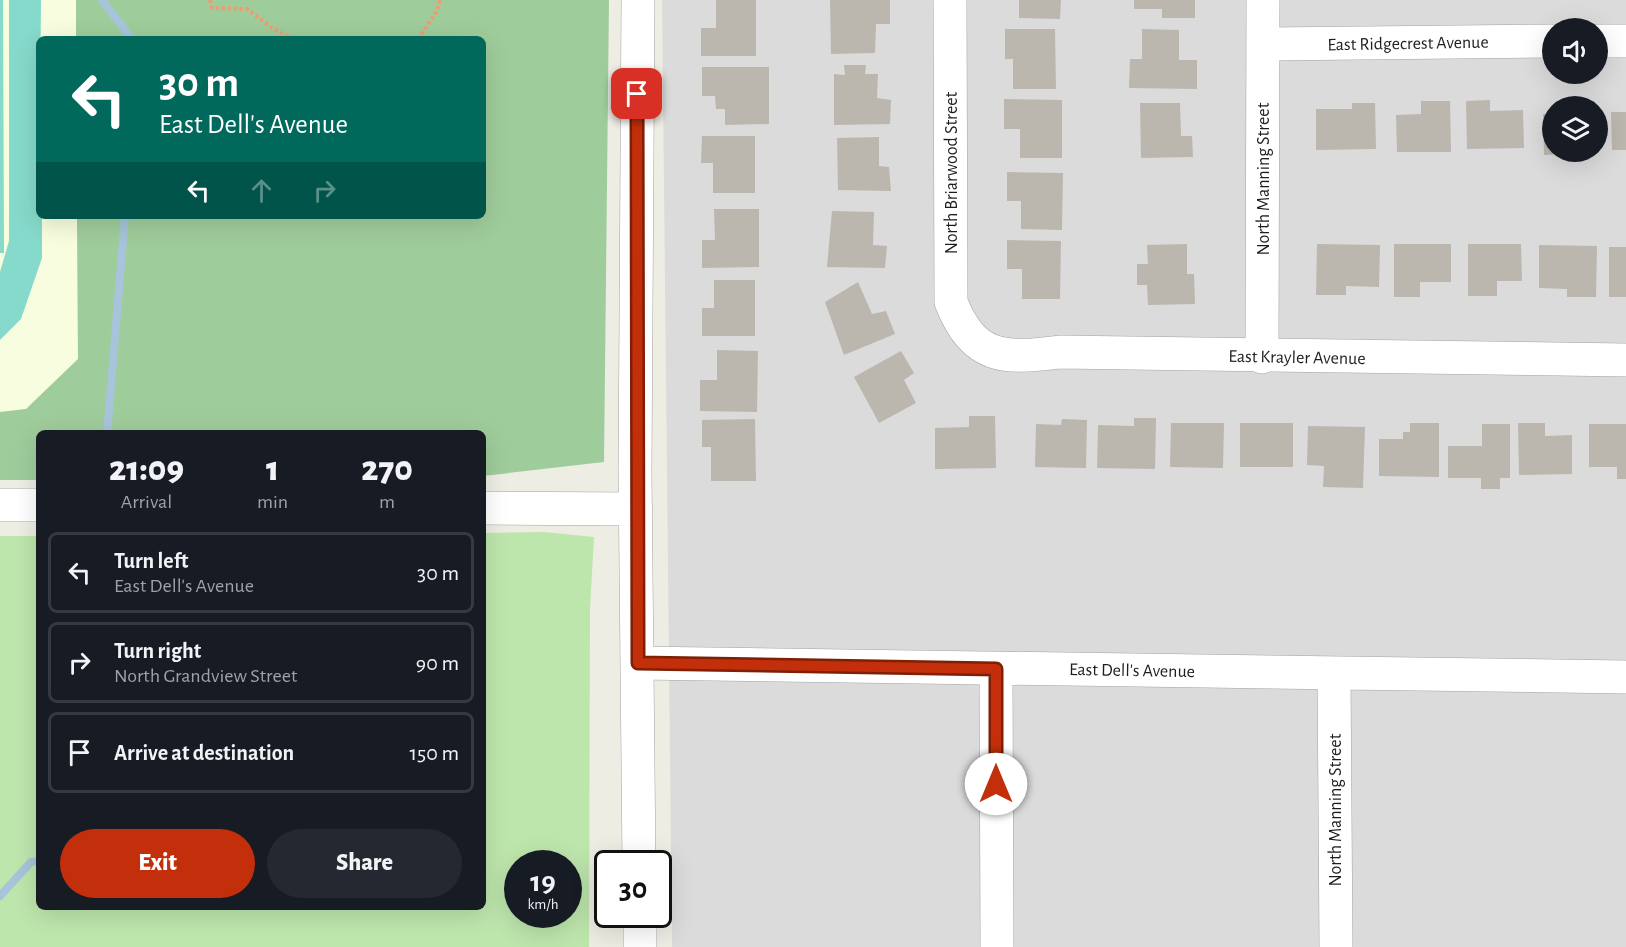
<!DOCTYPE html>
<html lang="en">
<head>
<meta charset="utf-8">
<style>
	:root { --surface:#171b24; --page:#242831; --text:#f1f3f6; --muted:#9ea1a6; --line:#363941; --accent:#c22f0a }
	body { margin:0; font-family:"Alegreya Sans",sans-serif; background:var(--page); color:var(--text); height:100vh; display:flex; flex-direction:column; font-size:22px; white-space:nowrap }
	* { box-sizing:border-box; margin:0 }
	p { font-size:20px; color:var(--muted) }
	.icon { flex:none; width:33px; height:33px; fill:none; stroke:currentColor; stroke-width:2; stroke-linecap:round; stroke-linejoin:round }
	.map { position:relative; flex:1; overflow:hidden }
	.sheet { position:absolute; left:36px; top:430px; width:450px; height:480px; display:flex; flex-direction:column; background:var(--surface); border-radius:9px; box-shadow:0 6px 24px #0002 }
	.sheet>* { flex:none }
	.banner { position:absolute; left:36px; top:36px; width:450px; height:183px; border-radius:9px; box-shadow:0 6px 24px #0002; background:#00695c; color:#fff; overflow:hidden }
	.tools { position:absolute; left:1542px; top:18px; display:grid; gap:12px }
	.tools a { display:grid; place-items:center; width:66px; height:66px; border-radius:50%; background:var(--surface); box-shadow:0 6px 24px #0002; font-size:30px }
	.speed { position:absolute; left:504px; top:850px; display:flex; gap:12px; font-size:30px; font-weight:700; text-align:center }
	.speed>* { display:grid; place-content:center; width:78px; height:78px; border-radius:50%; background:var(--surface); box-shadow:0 6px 24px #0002; line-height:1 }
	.speed small { font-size:15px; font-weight:400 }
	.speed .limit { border:3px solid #111; border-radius:9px; background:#fff; color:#111 }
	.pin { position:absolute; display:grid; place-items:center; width:51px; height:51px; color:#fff; margin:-26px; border-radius:12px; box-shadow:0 3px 9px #0006 }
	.me { position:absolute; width:66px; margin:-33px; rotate:0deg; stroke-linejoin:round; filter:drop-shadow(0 0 4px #0008) }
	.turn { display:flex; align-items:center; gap:21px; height:126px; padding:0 24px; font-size:27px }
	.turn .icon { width:78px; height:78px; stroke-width:2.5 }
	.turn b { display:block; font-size:42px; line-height:51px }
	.lanes { display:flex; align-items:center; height:57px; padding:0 24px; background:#0003; justify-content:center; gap:30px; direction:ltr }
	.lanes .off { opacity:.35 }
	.eta { display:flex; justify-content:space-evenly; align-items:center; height:102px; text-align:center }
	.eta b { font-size:36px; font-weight:800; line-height:42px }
	.action { display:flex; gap:12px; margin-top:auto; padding:12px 24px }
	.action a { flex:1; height:69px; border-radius:36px; background:var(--accent); color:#fff; font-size:24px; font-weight:800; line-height:69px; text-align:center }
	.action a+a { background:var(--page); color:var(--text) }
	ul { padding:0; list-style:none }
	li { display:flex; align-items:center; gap:18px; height:81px; margin:0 12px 9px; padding:0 12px; border:3px solid var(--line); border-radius:9px }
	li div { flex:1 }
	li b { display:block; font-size:22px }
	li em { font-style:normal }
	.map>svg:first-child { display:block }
</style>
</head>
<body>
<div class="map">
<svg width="1626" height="947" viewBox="0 0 1626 947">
	<rect width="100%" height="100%" fill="#eeede4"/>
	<path fill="#dcdbdb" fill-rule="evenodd" d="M662,0h964v947h-954zM1552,28h46v46h-46zM1552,106h46v46h-46z"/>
	<path fill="#f7fdde" d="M0,0h76v39h-37v177h38l1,143 -52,50 -26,3z"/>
	<path fill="#bde6ac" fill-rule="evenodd" d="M544,532l50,5 -4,72 -1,338h-589v-411h39v372h444v-375zM518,864h50v51h-50z"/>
	<path fill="#9fcc9b" d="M76,0h533l-5,462 -121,14v-42h-444v46h-39v-68l26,-3 52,-50 -1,-143h406v-177h-407z"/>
	<path fill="#86dacb" d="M0,0h3l1,253h-4z
		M9,0h32l-2,216h3v42l-21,61 -21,21v-68l9,-31z"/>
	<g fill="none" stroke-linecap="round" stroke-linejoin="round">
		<path stroke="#a7c4da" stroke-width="8" d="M102,0l30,39
			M107,434l18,-218
			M0,896l31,-34 8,-1"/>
	</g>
	<path fill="#bbb6ae" d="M716,0h40v56h-55v-28h15z
		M830,0h60v24h-14l-1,29 -44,1z
		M1019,0h42l-1,19 -41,-1z
		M1134,0h61v18h-33v-9h-28z
		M1005,29h50l1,60h-43v-30h-8z
		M1142,29l37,1v30h18v29l-68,-1 1,-29h12z
		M844,65h22l-1,9h13l-1,24 14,2 -1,24 -56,1v-51l11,1z
		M702,67h67v57l-44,1v-16h-9l-1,-13h-13z
		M1004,99l58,1v58h-42v-29h-16z
		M1490,100v11l33,-1 1,38 -57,1 -1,-48z
		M1421,101h29l1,51h-54l-1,-37 25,-1z
		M1594,101v5h-22v-4z
		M1140,103h40l1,33h11l1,21 -52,1z
		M1352,103h23l1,46 -60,1v-41h36z
		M1611,112h15v38h-14z
		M1543,114h9v38l38,1 -46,2z
		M702,136h53v57h-42v-30h-12z
		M879,137v29l10,1 2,24 -53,-1 -1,-52z
		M1007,172l56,1 -1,57 -41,-1v-28h-14z
		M714,209h45v58l-57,1v-28h13z
		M832,211l42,1 -1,33 14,1 -2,22 -58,-1z
		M1007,240l54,1 -1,58h-38v-30h-15z
		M1187,244v30h7l1,30 -47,1 -1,-20h-10v-21h11l-1,-19z
		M1317,244l63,1 -1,42 -33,-1v9h-30z
		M1394,244h57v38h-31v15h-26z
		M1468,244h53l1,37h-25v15h-29z
		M1539,245l58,1 -1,51h-29v-8l-28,-1z
		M1609,247h17v50h-17z
		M714,280h41v56h-53v-28h12z
		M858,282l14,32 14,-3 9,23 -51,21 -19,-53z
		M717,350l41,1 -1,61 -57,-1v-31h17z
		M901,351l13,22 -10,7 12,23 -37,20 -25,-46z
		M969,416h26l1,52 -61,1v-41l34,-1z
		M1134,418h22l-1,51 -58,-1 1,-43 36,1z
		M755,419l1,62h-45v-34h-9v-27z
		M1062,419l25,1 -1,48 -51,-1 1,-43 25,1z
		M1171,423h53l-1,45 -53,-1z
		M1240,423h53v44h-53z
		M1410,423h29v54l-60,-1v-37h24v-7h7z
		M1518,423h27v13l27,-1v39l-53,1z
		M1482,424h28v54h-10v11h-19v-11h-33v-32h34z
		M1589,424h37v55h-9v-12h-28z
		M1308,426l57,1 -2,61 -40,-1 1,-21 -17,-1z"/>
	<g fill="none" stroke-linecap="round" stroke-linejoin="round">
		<g stroke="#a2a2a2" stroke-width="34">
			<path id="minor" d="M638,0l-3,472 4,392
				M950,0l1,302c23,58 53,57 109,50l566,8
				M1598,41h28
				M1264,44l288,-3
				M1262,357l1,-357
				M0,505h39
				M483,508l153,1
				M637,663l989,14
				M996,669l1,278
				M1334,673l2,274
				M640,915v32"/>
		</g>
		<path stroke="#f39971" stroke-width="4" stroke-dasharray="3 3" stroke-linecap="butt" d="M210,0l2,8 35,1 25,19 21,11
			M418,39l19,-28 3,-11"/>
		<use href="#minor" stroke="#fff" stroke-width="33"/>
	</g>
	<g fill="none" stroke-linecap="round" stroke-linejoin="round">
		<g stroke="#7e1f06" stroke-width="15">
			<path id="route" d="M637,94l1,569 358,6v115"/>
		</g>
		<use href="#route" stroke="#c22f0a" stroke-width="10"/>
	</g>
	<g text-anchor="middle" stroke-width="4.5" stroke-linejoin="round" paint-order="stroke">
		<g font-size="18" fill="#1e1e1e" stroke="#fff">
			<text transform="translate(1408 43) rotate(-1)" y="6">East Ridgecrest Avenue</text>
			<text transform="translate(951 173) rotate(-90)" y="6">North Briarwood Street</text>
			<text transform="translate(1263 179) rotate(-90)" y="6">North Manning Street</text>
			<text transform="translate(1297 357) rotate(1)" y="6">East Krayler Avenue</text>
			<text transform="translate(1132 670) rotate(1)" y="6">East Dell's Avenue</text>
			<text transform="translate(1335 810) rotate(-90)" y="6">North Manning Street</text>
		</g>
	</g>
</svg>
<div class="tools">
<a><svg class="icon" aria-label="sound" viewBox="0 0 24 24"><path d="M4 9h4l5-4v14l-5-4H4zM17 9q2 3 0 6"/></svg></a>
<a><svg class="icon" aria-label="layers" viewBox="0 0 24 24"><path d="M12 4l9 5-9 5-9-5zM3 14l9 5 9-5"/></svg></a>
</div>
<div class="speed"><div>19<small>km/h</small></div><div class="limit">30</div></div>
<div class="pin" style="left:637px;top:94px;background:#d93025"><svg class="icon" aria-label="arrive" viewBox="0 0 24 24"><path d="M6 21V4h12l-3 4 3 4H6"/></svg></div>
<svg class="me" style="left:996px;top:784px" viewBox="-20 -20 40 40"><circle r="19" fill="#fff"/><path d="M0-13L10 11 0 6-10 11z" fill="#c22f0a"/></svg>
<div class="banner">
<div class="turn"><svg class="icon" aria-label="left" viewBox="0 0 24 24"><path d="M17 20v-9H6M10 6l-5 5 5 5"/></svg><div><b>30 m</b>East Dell's Avenue</div></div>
<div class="lanes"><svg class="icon" aria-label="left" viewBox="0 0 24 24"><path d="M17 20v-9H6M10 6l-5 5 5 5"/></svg><svg class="icon off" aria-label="ahead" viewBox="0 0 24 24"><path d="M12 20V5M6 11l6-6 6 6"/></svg><svg class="icon off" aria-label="right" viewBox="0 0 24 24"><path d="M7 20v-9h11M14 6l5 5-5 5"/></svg></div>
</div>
<section class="sheet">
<div class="eta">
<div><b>21:09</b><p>Arrival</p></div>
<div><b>1</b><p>min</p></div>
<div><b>270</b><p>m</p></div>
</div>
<ul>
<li><svg class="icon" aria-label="left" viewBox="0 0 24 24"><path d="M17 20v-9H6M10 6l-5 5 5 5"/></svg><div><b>Turn left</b><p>East Dell's Avenue</p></div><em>30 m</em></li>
<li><svg class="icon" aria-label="right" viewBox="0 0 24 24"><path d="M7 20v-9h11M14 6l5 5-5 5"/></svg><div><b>Turn right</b><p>North Grandview Street</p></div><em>90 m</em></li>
<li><svg class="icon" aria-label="arrive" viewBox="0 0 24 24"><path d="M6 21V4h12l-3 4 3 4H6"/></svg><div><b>Arrive at destination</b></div><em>150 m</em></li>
</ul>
<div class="action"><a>Exit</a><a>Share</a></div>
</section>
</div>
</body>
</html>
